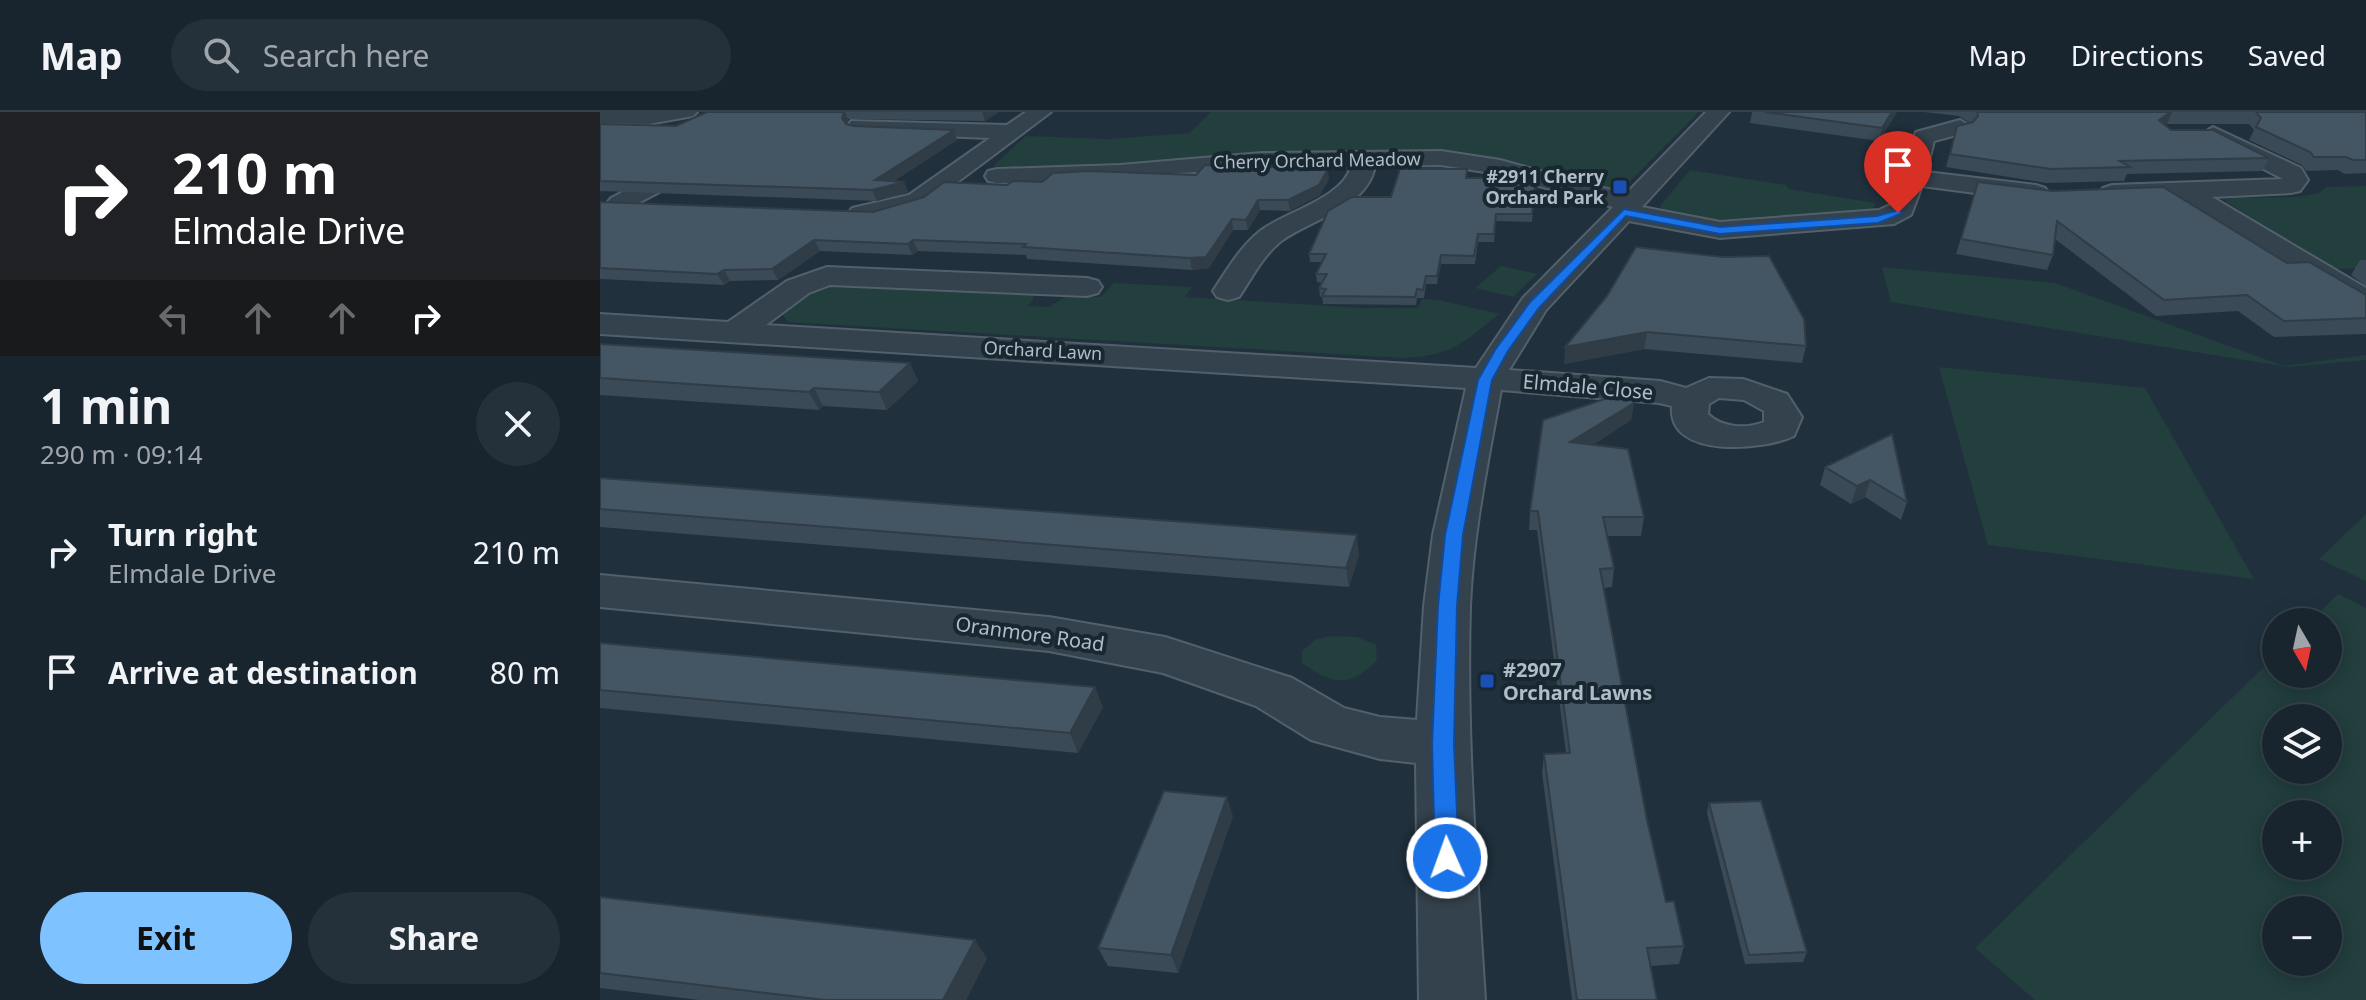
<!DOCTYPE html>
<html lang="en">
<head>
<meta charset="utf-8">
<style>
	:root { --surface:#18252e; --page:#25313a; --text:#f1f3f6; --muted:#9fa5aa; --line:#36424a; --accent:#7ec3ff }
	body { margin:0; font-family:"Noto Sans",sans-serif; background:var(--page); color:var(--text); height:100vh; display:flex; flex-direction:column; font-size:30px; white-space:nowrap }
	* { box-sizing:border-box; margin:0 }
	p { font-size:26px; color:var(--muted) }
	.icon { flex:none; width:44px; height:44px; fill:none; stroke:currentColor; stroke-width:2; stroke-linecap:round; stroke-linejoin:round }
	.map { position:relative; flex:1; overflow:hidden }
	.sheet { display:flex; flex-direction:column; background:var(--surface); width:600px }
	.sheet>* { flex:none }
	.top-card { background:#202124; color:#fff; overflow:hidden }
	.needle { width:52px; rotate:171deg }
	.controls { position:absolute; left:1662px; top:496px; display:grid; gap:16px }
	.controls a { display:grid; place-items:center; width:80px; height:80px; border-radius:50%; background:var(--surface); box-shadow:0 4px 20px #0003,0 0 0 2px var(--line); font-size:40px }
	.pin { position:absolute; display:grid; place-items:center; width:68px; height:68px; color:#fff; margin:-82px -34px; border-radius:50% 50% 50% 0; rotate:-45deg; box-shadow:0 0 8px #0007 }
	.pin .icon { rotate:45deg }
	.me { position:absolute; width:88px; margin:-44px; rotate:358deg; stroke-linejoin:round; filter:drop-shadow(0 0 6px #0008) }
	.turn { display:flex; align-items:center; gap:28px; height:168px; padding:0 40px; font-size:36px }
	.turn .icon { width:104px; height:104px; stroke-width:2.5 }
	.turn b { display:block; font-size:56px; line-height:68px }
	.lanes { display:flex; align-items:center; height:76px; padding:0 40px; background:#0003; justify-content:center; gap:40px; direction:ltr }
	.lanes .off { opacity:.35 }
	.round { display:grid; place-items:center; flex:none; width:84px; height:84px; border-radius:42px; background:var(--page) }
	.overview { display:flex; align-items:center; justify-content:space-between; height:136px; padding:0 40px }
	h1 { font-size:48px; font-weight:700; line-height:60px }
	.button { display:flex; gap:16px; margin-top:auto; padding:16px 40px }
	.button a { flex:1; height:92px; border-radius:48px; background:var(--accent); color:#111; font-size:32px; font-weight:700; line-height:92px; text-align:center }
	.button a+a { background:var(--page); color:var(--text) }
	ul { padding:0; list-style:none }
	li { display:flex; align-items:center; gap:24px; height:120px; padding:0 40px }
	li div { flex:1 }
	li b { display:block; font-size:30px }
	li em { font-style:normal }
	header { display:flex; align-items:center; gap:48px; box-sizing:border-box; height:112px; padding:0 40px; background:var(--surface); border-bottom:2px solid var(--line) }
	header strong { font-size:38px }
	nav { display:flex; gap:44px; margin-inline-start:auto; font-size:28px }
	.search { width:560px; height:72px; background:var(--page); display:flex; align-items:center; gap:20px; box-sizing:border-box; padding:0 28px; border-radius:44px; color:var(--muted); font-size:30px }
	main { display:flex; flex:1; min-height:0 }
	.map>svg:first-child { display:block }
</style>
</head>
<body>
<header>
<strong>Map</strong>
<div class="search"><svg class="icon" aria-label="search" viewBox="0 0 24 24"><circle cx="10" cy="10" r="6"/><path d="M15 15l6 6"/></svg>Search here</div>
<nav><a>Map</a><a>Directions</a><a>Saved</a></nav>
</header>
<main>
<section class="sheet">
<div class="top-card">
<div class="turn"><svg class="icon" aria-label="right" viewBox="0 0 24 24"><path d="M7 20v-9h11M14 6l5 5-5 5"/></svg><div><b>210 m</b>Elmdale Drive</div></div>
<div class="lanes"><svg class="icon off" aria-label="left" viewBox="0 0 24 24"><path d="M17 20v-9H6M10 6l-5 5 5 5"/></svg><svg class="icon off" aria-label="ahead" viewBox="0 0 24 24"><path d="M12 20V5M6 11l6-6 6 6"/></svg><svg class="icon off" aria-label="ahead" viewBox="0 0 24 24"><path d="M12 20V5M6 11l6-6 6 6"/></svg><svg class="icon" aria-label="right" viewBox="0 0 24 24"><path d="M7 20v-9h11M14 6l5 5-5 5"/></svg></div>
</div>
<div class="overview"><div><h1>1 min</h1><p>290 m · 09:14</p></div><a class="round"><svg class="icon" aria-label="close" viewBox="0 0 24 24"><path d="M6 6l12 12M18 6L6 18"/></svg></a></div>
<ul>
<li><svg class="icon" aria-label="right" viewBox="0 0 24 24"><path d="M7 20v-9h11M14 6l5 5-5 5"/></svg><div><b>Turn right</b><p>Elmdale Drive</p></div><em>210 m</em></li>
<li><svg class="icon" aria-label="arrive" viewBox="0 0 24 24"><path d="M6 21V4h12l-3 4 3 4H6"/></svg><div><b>Arrive at destination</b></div><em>80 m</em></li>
</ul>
<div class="button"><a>Exit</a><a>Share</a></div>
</section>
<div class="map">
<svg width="1766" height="888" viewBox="0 0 1766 888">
	<rect width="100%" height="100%" fill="#20313d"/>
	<path fill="#223e3d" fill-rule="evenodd" d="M611,0h488l-75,75 -10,4 -118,-31 -417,8 -86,-2 33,-30 82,3 82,-6z
		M1090,58l96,15 3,4 86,14 -3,9 -152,11 -59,-13 -1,-4z
		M1766,74v82l-29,1 -111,-67 -1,-3 9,-1 62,-1 23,-4 7,-6z
		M901,154l36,8 -24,23 -38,-9z
		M1282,155l173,16 229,83 82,-11v5l-79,7 -396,-65z
		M514,171l78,4 -7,10 179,11h54l4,-9 17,1 60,14c-36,29 -46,41 -95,44l-616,-36 -6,-8 40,-28 9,-2 202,10v5l-5,7 21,1 18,-11 34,1z
		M1339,255l206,21 109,191 -266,-34z
		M1766,402v67l-47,-22z
		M1738,482l28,14v392h-331l-60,-52 301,-293v19h52v-52h-18zM1676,606h52v52h-52zM1676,702h52v52h-52zM1676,798h52v52h-52z
		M732,524l25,1 19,8 1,15c-27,29 -45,24 -75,3v-12l14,-12z"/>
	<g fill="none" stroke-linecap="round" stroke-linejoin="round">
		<g stroke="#52606b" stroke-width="4">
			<path id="street" d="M0,0h97l-4,4 -44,8 -49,-1z
				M426,0h25l-124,93c-21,9 -53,20 -75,15l-4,-6 4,-6 57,-13 81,-57 -131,-5 -8,-2 -3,-5 3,-5 156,4z
				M1106,0h23l-87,95 78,15 159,-12 11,-5 26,-73 44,-12 11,7 -3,5 -34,9 -8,31 110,13 9,3 4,5 -4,5 -9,3 -114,-15 -11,29 -17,9 -174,14 -91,-17 -83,89 -37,60 151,11 26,7 23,-10 34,1 44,15 15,23 -8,19c-29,14 -127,24 -122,-30l-13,-3 -158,-13c-13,72 -28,143 -31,216 -4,132 7,263 15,394h-66l-3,-237 -36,-4 -69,-19 -55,-34 -93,-33 -114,-22 -449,-44v-32l449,42 116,20 127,41 52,30 36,9 37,3 7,-114 9,-71 33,-147 -866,-54v-20l128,8 59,-41 40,-14 260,11 11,3 4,6 -4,6 -11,3 -257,-11 -21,8 -43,32 710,43 47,-70 90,-91 -116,-33 -56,-9 -66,1c-8,43 -65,53 -95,76 -18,15 -28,36 -41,55l-11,3 -11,-3 -4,-6c14,-21 27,-44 47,-60 25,-19 84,-33 91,-65 -118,1 -236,13 -354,17l-9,-2 -3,-5 3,-5 9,-2 123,-4 142,-12 179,-2 59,9 126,34zM1119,286l25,2 20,11v11c-18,7 -42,6 -56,-8l1,-10z
				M1613,15l88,41 7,12 -8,11 -9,2 -79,4 154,91v22l-11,-2 -177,-110 -66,3 -9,-3 -4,-5 4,-5 9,-3 171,-6 -78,-40 -3,-5z
				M0,57l56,4 9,2 3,9 -3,5 -36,19h-18l-4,-5 4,-5 23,-12 -34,-3z"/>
		</g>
		<use href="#street" fill="#34424d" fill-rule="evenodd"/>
	</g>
	<path fill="#3a4a56" d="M107,0h292l-14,9 -137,-2 -1,5 7,2 100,4 3,10 -63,41 10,1 4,10 -31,9 -277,-10v-67l76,2z
		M1152,0h145l-18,29 -129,-18z
		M1324,0h442v61l-21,1 -7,-4 -32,1 -4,-6 -53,-25 5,-10 -5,-6h-82l-2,1 6,5 98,28 -7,13 -135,3 -3,7 -78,2 -100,-16 11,-41 13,-3 -11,-7z
		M867,66l68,6 -3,38 -36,-1 -2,21h-16l-3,22h-34l-4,20h-11l-2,14h-7l-1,7 -93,-1 -1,-7h-2l-1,-9 3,-5 -5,-1 -1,-8 6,-12h-12l-1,-8z
		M729,67l-9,16 -30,16 -30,-1 -12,20h-15l-24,38 -17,2 -165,-11 -1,-4 -108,-4 -6,4 -92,-4 -42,29 -48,1 -6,4 -124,-6v-77l273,10 134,-27 35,-3z
		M1378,70l309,81 79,32v39l-92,3 -36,-26 -82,5 -101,-77 -2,16 -6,15 -91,-16z
		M1760,148h6v26l-15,-11z
		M1007,184l199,50 -4,17 -158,-14 -80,15z
		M0,232l310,19 8,18 -31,29 -64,-4 -4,4 -219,-15z
		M1034,291l-3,17 -38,25 51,72 -3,19h-34l7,32 -2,19 -8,1 43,232 19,82 18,44 -5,18 -29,2 7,34h-85l-30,-227 2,-19 22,-1 -29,-223h-8l1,-19z
		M1292,322l15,68 -6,18 -36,-23 -14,7 -31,-19 5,-18z
		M0,366l759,77 -10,32 -749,-60z
		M0,531l503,64 -25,46 -478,-45z
		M1109,691l98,149 -4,10 -58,2 -38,-151z
		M633,704l-55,157 -70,-7 -10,-18z
		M0,785l387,61 -21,42h-267l-99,-12z"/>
	<path fill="#303c46" d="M244,0h1l3,7 -3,9 -3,-10z
		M382,0h17l-14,9z
		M1292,0h5l-18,29 3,-13z
		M1572,0l-5,12 -14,9 6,-13z
		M354,18l3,10 -73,47 20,-5 4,10 -31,9 -5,-11 3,-10z
		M728,57l1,10 -9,16 -30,16 -2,-11z
		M658,88l2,10 -12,20 -2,-10z
		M632,107l1,11 -24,38 -17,2 -2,-12z
		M214,128l6,11 -42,29 -6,-11z
		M313,128l5,11 -6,4 -4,-11z
		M841,143v9l-4,20v-8z
		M124,158l6,11 -6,4 -7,-11z
		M1047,220l-3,17 -80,15 1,-17z
		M310,251l8,18 -31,29 -8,-18z
		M214,276l9,18 -4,4 -10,-18z
		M1034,291l-3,17 -63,41 2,-19z
		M1270,368l-5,17 -14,7 6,-18z
		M757,423l2,20 -10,32 -3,-19z
		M495,575l8,20 -25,46 -8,-20z
		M627,685l6,19 -55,157 -7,-18z
		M375,828l12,18 -21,42h-23z"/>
	<path fill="#445664" stroke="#303c46" stroke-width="2" d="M107,0h137l-2,6 4,6 8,2 100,4 -79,50 29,2 -32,8 -272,-9v-57l76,2z
		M1165,0h127l-10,16z
		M1377,0h194l-12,8 12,10h42l56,28 -149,3 10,6 -79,2 -101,-15 7,-28 16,-4 5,-6z
		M1656,0h110v48h-13l-7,-3h-32l-4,-5 -54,-25 5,-9z
		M605,53l123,4 -9,16 -31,15h-30l-12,20 -14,-1 -26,38 -16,1 -167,-11 3,-3 -113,-4 -5,4 -94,-4 -42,29 -48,1 -7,4 -117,-6v-66l273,10 51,-15 20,-15 63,3 6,-4 29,1 11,-9 36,-2 107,4z
		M800,57h67l-1,9h38v4l31,2 -3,30h-36l-2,20h-16l-4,22 -33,-1 -4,21h-11l-3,14 -6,-1 -2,8 -93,-1 4,-7 -7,-1 8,-14h-11l10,-20h-17l19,-43 24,-14h39z
		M1378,70l74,9 111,-4 124,76 22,-1 57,33v23l-82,3 -37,-26 -83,5 -107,-79 -4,34 -92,-16z
		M1036,135l86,10 47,-1 35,63 2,27 -159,-14 -82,15 42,-51z
		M0,232l310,19 -31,29 -65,-4 -5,4 -209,-14z
		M1028,279l6,12 -64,39 58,7 16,68h-41l11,51 -14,1 47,251 19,82 8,-1 10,45 -37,2 10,52h-80l-33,-246 26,-1 -32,-242h-8l13,-91z
		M1292,322l15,68 -37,-22 -13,6 -32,-19z
		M0,366l757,57 -11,33 -746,-59z
		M0,531l495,44 -25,46 -470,-43z
		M564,679l63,6 -56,158 -73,-7z
		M1161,689l46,151 -58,3 -40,-152z
		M0,785l375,43 -32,60h-118l-225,-27z"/>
	<path fill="#1a73e8" stroke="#114b97" stroke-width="2" d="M1024,97l96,18 157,-11 21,-6 5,3 -25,10 -158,11 -94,-18 -87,92 -31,43 -16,29 -29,155 -6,71 -3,138 5,114 -3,8 -9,3 -9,-3 -3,-8 -3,-114 6,-138 7,-71 33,-155 17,-30 35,-48z"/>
	<g fill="#1a4fb4" stroke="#192731" stroke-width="3">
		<rect x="1012" y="67" width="16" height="16" rx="4"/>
		<rect x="879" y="561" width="16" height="16" rx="4"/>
	</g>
	<g text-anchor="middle" stroke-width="8" stroke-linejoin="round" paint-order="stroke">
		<g font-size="18" fill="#afbdc9" stroke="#192731">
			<text transform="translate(717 49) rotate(-1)" y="6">Cherry Orchard Meadow</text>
			<text transform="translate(443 239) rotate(3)" y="6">Orchard Lawn</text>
		</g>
		<g font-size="18" font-weight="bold" fill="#afbdc9" stroke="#192731" text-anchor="end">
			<text x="1004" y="71">#2911 Cherry<tspan x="1004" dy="21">Orchard Park</tspan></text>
		</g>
		<g font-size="20" fill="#afbdc9" stroke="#192731">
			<text transform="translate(988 275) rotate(5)" y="7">Elmdale Close</text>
			<text transform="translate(430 522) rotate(8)" y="7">Oranmore Road</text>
		</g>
		<g font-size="20" font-weight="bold" fill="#afbdc9" stroke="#192731" text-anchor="start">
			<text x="903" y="565">#2907<tspan x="903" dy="23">Orchard Lawns</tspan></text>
		</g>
	</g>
</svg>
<div class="controls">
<a><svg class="needle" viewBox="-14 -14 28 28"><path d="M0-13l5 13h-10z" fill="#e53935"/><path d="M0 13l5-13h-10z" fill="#9fa5aa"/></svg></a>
<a><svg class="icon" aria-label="layers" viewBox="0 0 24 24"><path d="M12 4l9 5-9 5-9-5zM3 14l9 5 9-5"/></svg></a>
<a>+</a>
<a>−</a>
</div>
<div class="pin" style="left:1298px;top:101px;background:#d93025"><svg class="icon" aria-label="arrive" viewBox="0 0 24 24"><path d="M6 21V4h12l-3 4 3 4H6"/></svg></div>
<svg class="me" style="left:847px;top:746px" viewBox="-20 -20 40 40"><circle r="17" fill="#1a73e8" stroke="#fff" stroke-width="3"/><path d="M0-11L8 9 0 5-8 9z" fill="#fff"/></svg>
</div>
</main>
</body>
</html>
